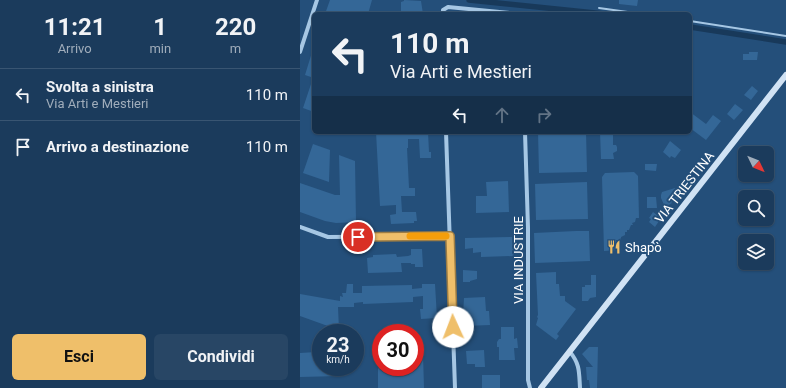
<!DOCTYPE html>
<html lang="it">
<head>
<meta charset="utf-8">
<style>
	:root { --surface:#1b3b5c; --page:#284665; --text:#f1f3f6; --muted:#a0adbb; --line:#395572; --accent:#efbf6a }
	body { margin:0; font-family:Roboto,sans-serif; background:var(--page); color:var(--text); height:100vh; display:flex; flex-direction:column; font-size:15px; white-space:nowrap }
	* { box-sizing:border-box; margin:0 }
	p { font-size:13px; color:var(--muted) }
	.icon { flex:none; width:22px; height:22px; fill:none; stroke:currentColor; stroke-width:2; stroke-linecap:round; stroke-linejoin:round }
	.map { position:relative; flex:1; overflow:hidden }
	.sheet { display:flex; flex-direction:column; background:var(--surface); width:300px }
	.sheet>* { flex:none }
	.top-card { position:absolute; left:12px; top:12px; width:380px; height:122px; border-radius:6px; box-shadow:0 1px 3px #0004,0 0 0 1px var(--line); background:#1b3b5c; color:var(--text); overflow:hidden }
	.needle { width:26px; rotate:133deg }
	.controls { position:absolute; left:438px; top:146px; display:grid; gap:8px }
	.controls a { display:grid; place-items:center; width:36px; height:36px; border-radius:6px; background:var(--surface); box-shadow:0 1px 3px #0004,0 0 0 1px var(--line); font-size:20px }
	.speed { position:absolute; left:12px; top:324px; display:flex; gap:8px; font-size:20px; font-weight:700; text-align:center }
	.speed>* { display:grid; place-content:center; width:52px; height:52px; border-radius:50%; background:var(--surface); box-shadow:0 1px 3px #0004,0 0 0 1px var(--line); line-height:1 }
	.speed small { font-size:10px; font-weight:400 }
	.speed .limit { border:6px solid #d22; background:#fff; color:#111 }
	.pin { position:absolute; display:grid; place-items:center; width:34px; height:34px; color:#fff; margin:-17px; border:2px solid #fff; border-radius:50%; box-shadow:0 1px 4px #0007 }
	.me { position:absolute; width:44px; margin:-22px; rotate:358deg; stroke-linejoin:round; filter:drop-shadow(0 0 3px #0008) }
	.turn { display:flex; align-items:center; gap:14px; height:84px; padding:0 12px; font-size:18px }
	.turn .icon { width:52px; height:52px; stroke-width:2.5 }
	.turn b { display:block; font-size:28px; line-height:34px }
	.lanes { display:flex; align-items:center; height:38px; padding:0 12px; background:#0003; justify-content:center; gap:20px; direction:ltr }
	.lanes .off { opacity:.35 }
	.eta { display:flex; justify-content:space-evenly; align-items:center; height:68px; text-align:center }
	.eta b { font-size:24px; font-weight:700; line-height:28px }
	.button { display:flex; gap:8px; margin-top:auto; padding:8px 12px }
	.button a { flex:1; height:46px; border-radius:6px; background:var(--accent); color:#111; font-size:16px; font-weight:700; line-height:46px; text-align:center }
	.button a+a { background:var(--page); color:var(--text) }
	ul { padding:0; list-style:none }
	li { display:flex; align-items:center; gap:12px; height:52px; padding:0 12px; border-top:1px solid var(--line) }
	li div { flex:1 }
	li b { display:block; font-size:15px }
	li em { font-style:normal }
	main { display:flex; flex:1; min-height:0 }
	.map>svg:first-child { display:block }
</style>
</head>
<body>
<main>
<section class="sheet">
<div class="eta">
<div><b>11:21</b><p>Arrivo</p></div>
<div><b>1</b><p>min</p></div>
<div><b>220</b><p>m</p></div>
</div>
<ul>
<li><svg class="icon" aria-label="left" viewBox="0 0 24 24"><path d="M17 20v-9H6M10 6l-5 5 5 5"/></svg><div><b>Svolta a sinistra</b><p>Via Arti e Mestieri</p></div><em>110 m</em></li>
<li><svg class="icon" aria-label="arrive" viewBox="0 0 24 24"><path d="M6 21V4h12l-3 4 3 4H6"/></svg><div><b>Arrivo a destinazione</b></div><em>110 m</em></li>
</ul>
<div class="button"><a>Esci</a><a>Condividi</a></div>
</section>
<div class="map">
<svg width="486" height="388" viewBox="0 0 486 388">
	<rect width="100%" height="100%" fill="#244f7a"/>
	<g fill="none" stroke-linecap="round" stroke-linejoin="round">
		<path stroke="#18395a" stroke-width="5.5" d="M169,0l136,14
			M390,27l96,15"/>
	</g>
	<path fill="#346797" d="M30,0h42l-4,14h-43z
		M104,0l17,1 2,13h-22v-12l3,-1z
		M319,0h19l-1,6 -18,-2z
		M13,49l1,1v28l-9,-3z
		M449,52h9l-1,8h-14v-6h6z
		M13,78l1,1v33l-11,-4z
		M452,86l6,5 -7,9 -7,-5z
		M435,104l8,6 -9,10 -7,-6z
		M390,112l16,12 7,-9 8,6 -15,19 -16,-12z
		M76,132h52l1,20h2v6h-11l-1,-19h-11v9h-1l2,40h6v8h-14l1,16h14l1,9h-3v2l-23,1 -1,-9 6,-1v-9l-16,1z
		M238,132h48l1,40 -48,1z
		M300,132h13v13h3l1,2v4l-4,2 1,6h-13z
		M370,141l11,9 -6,8 -4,-2 -1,2 -7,-6z
		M13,144l17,6 -1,32 -26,-9z
		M39,155l16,6 1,61 -20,1 -11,-2 -25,-9v-29l35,12h5z
		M345,164h12l-1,7 -11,-1z
		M334,172l4,4 1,42h-3l-1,4 -3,1 1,2h-2l-2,5h-2v2h-2v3l-4,2v3h-5l1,10 -13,1 -2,-74 3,-4z
		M208,181l1,31 -33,1v-17h11l-1,-14z
		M287,182l1,37 -52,1 -1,-36z
		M375,188l1,2 2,-1 1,5 -3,1 2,5 -7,2 1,1 -7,4 -4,-9v-3l1,-3z
		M347,197h9l1,11h-10z
		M353,212l8,6 -6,9 -6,-5 2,-3 -2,-1z
		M276,231h13l1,30 -55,2 -1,-30z
		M213,237l1,19 -33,1v-5l-8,1v-5l-8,1v-11z
		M111,249h11l1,18h-8v-3h-4v-1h-10l1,9 -34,1 -1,-15 6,-1v-2l23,-1 1,3 11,-1 3,-1z
		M163,270l14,1v8l-7,2v1h-7z
		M256,272v12h3l1,12h5v5l11,8 -19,25 2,2 -3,4 -20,-15 2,-7 -1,-1 1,-2 -2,-42z
		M291,275h5v22l-6,1 -2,3h-6v-14h3v-2h6z
		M47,284h6v9h9v-7l50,-1v4l10,-1v-4h13l2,34 -16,1 -1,-10h3v-13l-10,1v5l-50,2v-2l-9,1v4h-16l1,23 -39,-14v-22l40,7v-5l3,1 -1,-4h4z
		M185,297l1,14h3l1,14 -25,1 -1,-11h-1l1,-17z
		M201,327h13v12l3,-1 1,10h-4l1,12h-16v-13h-2v-5l2,-3h2z
		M16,337h5v30h19v9l-40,1v-24l16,-1z
		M289,347h9l-1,41h-7l-1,-8h-2l-1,-13h7l-11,-13z
		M184,350l1,17h-10v-3h-8l-1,-13z
		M115,354h8l1,34h-46v-21h37z
		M182,375h18v13h-18z"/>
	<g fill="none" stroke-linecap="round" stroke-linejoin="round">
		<path stroke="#a6c7e4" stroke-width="2" d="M299,8l43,6
			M390,21l96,15"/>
		<path stroke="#a6c7e4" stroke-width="4" d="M143,14v-4l5,-3 71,7
			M0,52l17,-52
			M146,132l9,256
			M225,132l3,96v152l2,8
			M0,227l28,10 122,-1
			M270,352c10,12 9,20 10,36"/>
		<path stroke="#d0e2f4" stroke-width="6" d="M241,388l245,-313"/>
	</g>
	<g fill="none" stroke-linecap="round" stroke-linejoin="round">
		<g stroke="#9b7c45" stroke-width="10">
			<path id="route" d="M58,237l92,-1 3,91"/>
		</g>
		<use href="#route" stroke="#efbf6a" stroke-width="7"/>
		<path stroke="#f59e0b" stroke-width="7" d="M110,236h36"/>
	</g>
	<defs>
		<g id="restaurant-bare" transform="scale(1.08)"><path d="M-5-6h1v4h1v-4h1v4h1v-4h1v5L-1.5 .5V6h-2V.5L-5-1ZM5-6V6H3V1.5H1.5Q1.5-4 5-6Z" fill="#efbf6a" stroke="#244f7a" stroke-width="2.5" paint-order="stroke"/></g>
	</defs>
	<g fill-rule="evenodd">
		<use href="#restaurant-bare" x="314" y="247"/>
	</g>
	<g text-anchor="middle" stroke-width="4" stroke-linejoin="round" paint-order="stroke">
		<g font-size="13" fill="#fff" stroke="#244f7a">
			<text transform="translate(384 187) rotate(-52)" y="5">VIA TRIESTINA</text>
			<text transform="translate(218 260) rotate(-90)" y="5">VIA INDUSTRIE</text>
		</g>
		<g font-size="13" fill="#fff" stroke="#244f7a" text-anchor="start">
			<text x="325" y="252">Shapò</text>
		</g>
	</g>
</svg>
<div class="controls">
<a><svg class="needle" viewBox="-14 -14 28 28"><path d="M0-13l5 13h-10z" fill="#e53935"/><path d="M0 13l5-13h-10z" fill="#a0adbb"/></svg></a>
<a><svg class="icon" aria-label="search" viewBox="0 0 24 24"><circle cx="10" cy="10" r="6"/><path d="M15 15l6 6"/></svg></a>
<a><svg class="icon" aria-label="layers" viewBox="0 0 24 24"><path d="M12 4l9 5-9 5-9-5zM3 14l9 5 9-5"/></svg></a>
</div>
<div class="speed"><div>23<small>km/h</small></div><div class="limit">30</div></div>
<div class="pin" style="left:58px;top:237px;background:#d93025"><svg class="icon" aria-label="arrive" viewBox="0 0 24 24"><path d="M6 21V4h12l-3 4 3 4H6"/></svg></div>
<svg class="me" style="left:153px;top:327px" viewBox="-20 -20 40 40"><circle r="19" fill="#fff"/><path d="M0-13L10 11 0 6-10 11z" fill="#efbf6a"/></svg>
<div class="top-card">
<div class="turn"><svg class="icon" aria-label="left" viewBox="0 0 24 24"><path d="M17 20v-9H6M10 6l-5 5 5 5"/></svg><div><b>110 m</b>Via Arti e Mestieri</div></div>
<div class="lanes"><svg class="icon" aria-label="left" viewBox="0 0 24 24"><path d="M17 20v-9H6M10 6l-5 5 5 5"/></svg><svg class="icon off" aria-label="ahead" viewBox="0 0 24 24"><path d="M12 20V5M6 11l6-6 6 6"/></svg><svg class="icon off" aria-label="right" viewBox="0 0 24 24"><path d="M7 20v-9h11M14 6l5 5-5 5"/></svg></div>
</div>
</div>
</main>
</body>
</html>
